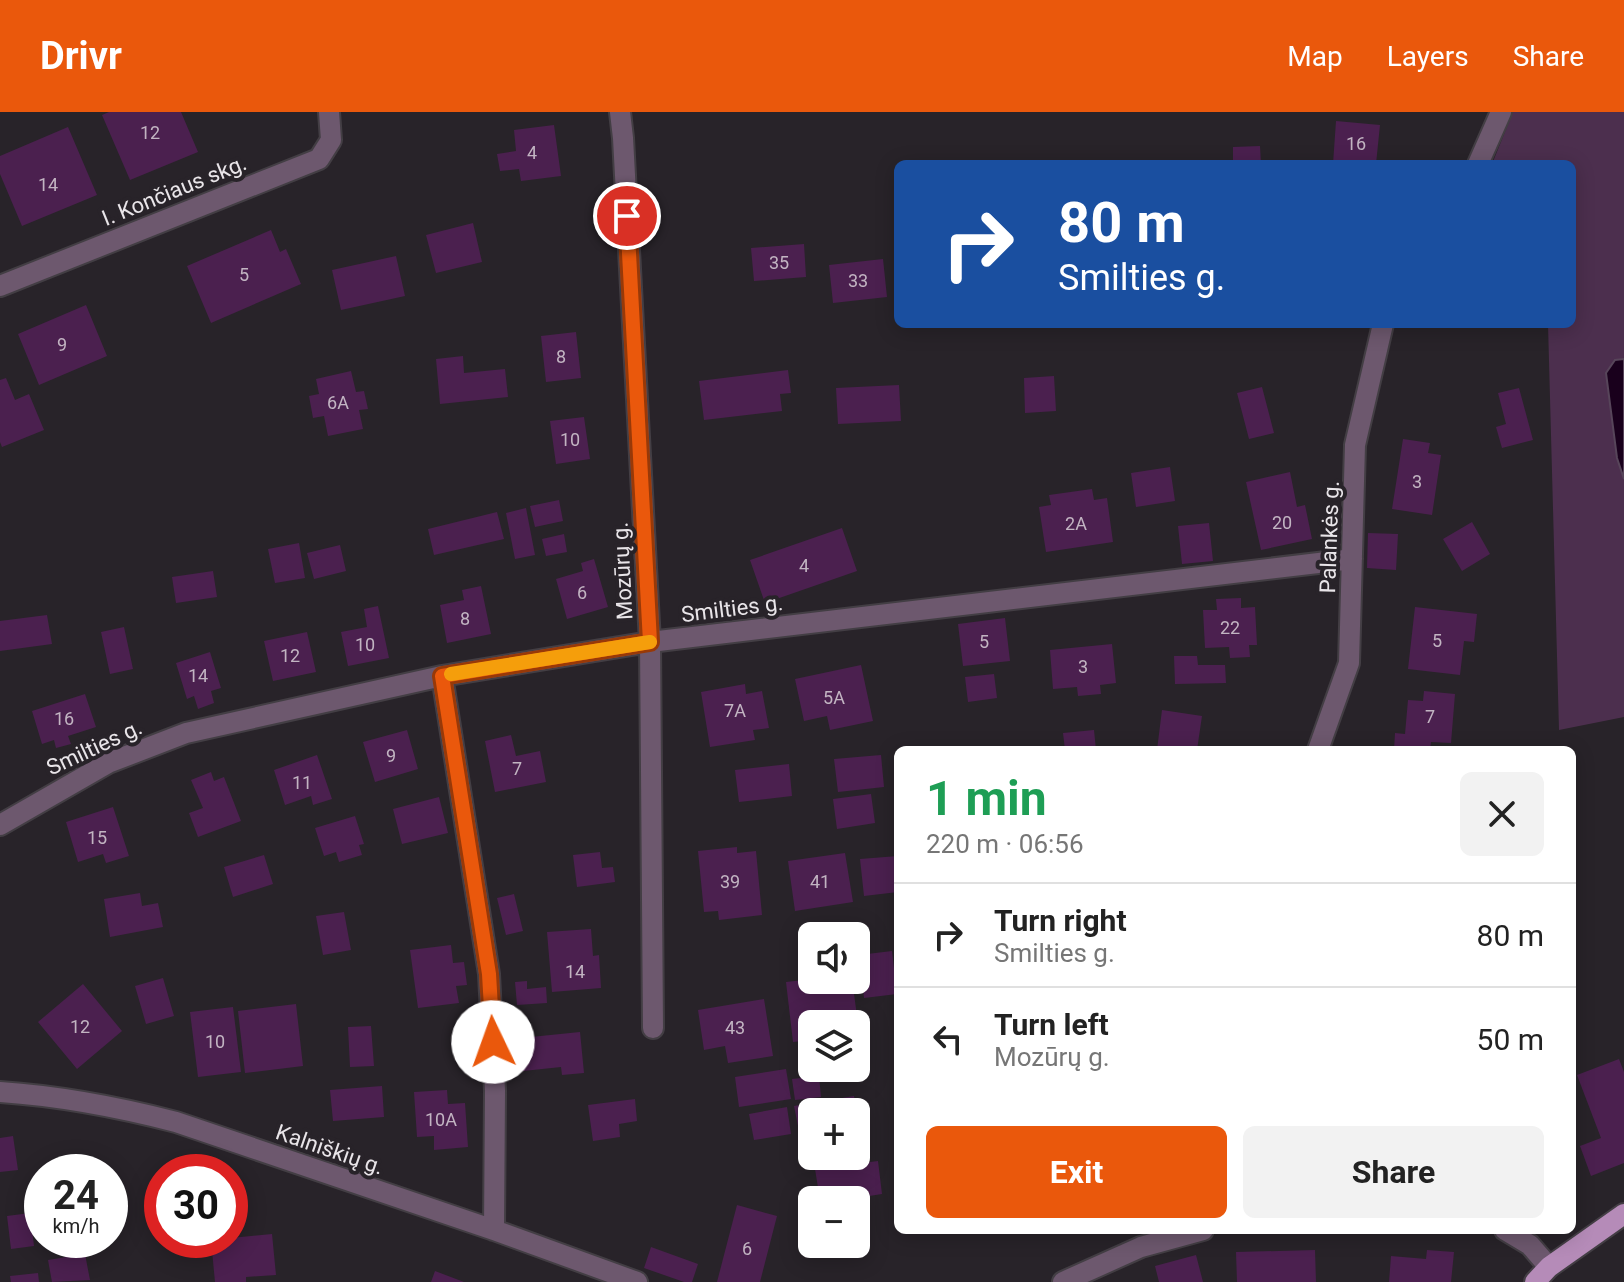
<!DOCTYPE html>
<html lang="en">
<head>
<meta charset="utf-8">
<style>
	:root { --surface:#fff; --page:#f2f2f2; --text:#222; --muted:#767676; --line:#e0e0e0; --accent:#ea580c }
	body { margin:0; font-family:Roboto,sans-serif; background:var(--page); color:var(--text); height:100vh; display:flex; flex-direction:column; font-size:30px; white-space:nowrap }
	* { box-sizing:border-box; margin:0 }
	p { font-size:26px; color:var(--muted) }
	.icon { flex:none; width:44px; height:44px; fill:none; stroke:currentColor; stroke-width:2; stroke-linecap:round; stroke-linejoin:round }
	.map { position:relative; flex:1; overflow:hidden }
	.side { position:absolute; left:894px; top:634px; width:682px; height:488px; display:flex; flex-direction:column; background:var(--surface); border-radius:12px; box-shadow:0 4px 20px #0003 }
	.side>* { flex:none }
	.top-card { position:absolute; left:894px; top:48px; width:682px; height:168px; border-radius:12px; box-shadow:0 4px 20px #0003; background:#1a4fa0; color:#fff; overflow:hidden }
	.controls { position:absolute; left:798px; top:810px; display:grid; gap:16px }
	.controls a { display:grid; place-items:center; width:72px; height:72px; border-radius:12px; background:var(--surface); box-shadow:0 4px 20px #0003; font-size:40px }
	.speed { position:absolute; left:24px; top:1042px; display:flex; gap:16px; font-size:40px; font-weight:700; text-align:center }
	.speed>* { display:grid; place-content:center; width:104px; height:104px; border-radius:50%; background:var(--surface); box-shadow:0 4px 20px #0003; line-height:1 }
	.speed small { font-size:20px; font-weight:400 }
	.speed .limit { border:12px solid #d22; background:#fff; color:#111 }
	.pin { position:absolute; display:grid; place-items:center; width:68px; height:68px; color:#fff; margin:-34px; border:4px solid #fff; border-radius:50%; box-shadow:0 2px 8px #0007 }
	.me { position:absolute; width:88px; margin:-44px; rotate:357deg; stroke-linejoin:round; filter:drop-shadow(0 0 6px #0008) }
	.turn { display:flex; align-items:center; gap:28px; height:168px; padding:0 32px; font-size:36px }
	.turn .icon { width:104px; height:104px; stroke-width:2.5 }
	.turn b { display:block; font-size:56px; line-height:68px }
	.round { display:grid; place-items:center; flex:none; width:84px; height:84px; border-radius:12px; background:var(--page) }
	.summary { display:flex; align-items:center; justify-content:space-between; height:136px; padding:0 32px }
	h1 { font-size:48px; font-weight:700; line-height:60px; color:#1e9e55 }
	.cta { display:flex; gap:16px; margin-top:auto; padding:16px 32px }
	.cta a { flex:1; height:92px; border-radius:12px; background:var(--accent); color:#fff; font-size:32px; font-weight:700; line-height:92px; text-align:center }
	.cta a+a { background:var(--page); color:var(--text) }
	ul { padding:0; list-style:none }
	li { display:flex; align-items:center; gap:24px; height:104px; padding:0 32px; border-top:2px solid var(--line) }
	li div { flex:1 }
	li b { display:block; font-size:30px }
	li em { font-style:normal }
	header { display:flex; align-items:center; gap:48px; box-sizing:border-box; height:112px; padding:0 40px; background:var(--accent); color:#fff }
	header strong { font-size:38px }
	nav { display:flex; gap:44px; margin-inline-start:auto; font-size:28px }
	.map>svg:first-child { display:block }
</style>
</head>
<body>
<header>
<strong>Drivr</strong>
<nav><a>Map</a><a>Layers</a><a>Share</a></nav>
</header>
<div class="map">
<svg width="1624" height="1170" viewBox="0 0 1624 1170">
	<rect width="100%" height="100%" fill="#282329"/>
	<path fill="#4c2f4e" d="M1513,0h111v247l-9,1 2,98 7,21v238l-65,13 -11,-406h24v-160h-80z"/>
	<path fill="#19001c" stroke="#57455a" stroke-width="2" d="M1624,247v120l-7,-21 -11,-85 9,-13z"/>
	<path fill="#4b204f" d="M109,0h72l17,40 -68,28 -28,-65z
		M1336,9l44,4 -4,39h-43z
		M554,13l7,51 -40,5 -2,-12 -19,2 -3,-17 19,-3 -2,-21z
		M68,15l29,68 -75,31 -22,-52v-18z
		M1260,34l1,18h-28v-17z
		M473,111l9,39 -46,11 -10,-38z
		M271,118l9,22 6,-3 15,35 -90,39 -24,-57z
		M804,132l2,33 -52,4 -3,-33z
		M396,144l9,40 -64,14 -9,-40z
		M883,147l4,38 -54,6 -4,-38z
		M86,193l21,51 -68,29 -21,-51z
		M576,220l5,46 -35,4 -5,-46z
		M463,244l1,17 41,-4 3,28 -68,7 -4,-45z
		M788,258l3,23 -11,1 2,17 -78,9 -5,-39z
		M351,259l5,21 8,-1 4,18 -9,1 4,19 -35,7 -4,-20 -11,2 -4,-22 10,-2 -3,-15z
		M1054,264l2,35 -31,2 -1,-35z
		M6,266l9,22 14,-6 15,36 -42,17 -2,-5v-62z
		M899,273l2,36 -63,3 -2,-36z
		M1262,275l12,46 -25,6 -12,-46z
		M1519,276l14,52 -31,8 -6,-21 10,-3 -8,-31z
		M584,305l6,42 -34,5 -6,-43z
		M1403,327l27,4 -2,10 13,2 -9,60 -40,-6z
		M1170,355l5,34 -39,6 -5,-34z
		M1290,360l7,35 8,-2 7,34 -51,11 -15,-68z
		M1092,377l2,11 13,-2 6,44 -67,10 -7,-45 12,-2 -2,-10z
		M559,388l4,21 -28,6 -5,-21z
		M526,396l9,47 -20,4 -9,-46z
		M497,400l7,27 -70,16 -6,-26z
		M1472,410l18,32 -28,17 -19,-32z
		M1209,411l4,38 -31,3 -4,-38z
		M842,416l15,43 -92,32 -15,-43z
		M1368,421l30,1 -2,36 -29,-2z
		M564,422l3,18 -21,4 -4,-17z
		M299,431l6,35 -30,5 -7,-34z
		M340,433l6,26 -32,8 -7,-26z
		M594,447l14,48 -41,12 -11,-40 27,-8 -2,-8z
		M213,459l4,26 -41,6 -4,-26z
		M481,474l10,48 -44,9 -7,-38 24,-5 -2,-10z
		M1241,486v10l14,-1 2,38h-8l1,12 -20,1 -1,-11 -24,1 -2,-38h14l-1,-11z
		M378,494l11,52 -41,8 -7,-34 26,-5 -3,-18z
		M1415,495l62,7 -3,28 -10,-1 -4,34 -52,-6z
		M47,503l5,29 -52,7v-30z
		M1005,506l5,43 -47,5 -5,-42z
		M124,515l9,42 -23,5 -9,-42z
		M307,520l9,40 -43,9 -9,-40z
		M1112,532l4,39 -16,2 1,9 -23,2 -1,-9 -24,2 -3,-39z
		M210,540l11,36 -10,3 3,12 -16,6 -4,-13 -7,3 -11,-36z
		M1174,544h23l1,9h27l1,18 -51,1z
		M861,553l12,56 -43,9 -3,-14 -23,5 -9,-42z
		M994,562l3,24 -29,4 -3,-25z
		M745,572l1,10 16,-3 7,37 -16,2 2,10 -45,7 -9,-55z
		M1424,579l31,3 -4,49 -20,-1 -1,8h-36l1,-17 10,1 3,-34 15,1z
		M85,582l11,33 -28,9 3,8 -15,4 -2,-8 -12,4 -10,-33z
		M1162,598l40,6 -5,34h-40z
		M407,618l11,39 -43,13 -12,-40z
		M1094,618l2,20h-31l-2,-17z
		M511,623l5,21 24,-5 6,31 -51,10 -10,-51z
		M317,643l15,44 -19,6 -2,-9 -26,9 -11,-35z
		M881,643l3,32 -46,5 -4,-33z
		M789,652l3,32 -53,6 -4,-32z
		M211,660l3,9 10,-4 17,44 -43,16 -9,-24 14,-5 -12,-28z
		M871,682l4,29 -38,6 -4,-30z
		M439,685l9,36 -46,11 -9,-35z
		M113,695l16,49 -23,7 -3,-9 -25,8 -12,-40z
		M355,704l9,28 -5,1 3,10 -23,7 -3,-10 -12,4 -9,-28z
		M737,735v6l19,-2 6,64 -43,5 -1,-9 -14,1 -6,-61z
		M600,740l2,16 11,-1 2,15 -38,5 -4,-32z
		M845,741l8,49 -58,9 -7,-50z
		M264,743l9,29 -40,13 -9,-30z
		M898,744v36l-34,4 -4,-37z
		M140,781l2,13 16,-3 5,24 -53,10 -6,-38z
		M514,782l9,37 -17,4 -9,-37z
		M344,800l7,38 -28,5 -7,-39z
		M591,817l2,27 6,-1 2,33 -49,4 -5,-60z
		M451,833l2,18 11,-1 3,23 -11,1 3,17 -41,5 -8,-58z
		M892,839l5,43 -33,4 -5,-43z
		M163,866l11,38 -28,8 -11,-38z
		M812,867l33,1v7l8,-1 5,38h-46v16l-19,2 -7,-60z
		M527,869v8l19,-2 1,16 -30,2 -2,-23z
		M83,872l39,47 -45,38 -39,-47z
		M764,887l9,57 -45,7 -3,-17 -21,4 -6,-40z
		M296,892l7,62 -58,7 -7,-62z
		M233,895l8,65 -43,5 -8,-65z
		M371,914l3,40 -24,1 -2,-40z
		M580,920l4,41 -22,2 -1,-8 -47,5 -3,-33z
		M1619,947l5,13v91l-33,13 -11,-30 21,-8 -24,-63z
		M786,957l5,30 -52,8 -4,-30z
		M819,964l2,21 -26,3 -3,-21z
		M382,974l2,31 -51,4 -3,-31z
		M447,978l1,14 17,-1 3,44 -34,3v-14l-17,1 -3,-45z
		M854,984l3,16h-45v16l-13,3 -5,-25z
		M635,987l2,22 -18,3 1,13 -27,4 -5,-36z
		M787,995l4,27 -37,6 -5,-26z
		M13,1024l5,34 -18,2v-34z
		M878,1049l4,33 -19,3 2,17 -9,1v-15h-36l-5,-31z
		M737,1093l40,11 -17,66h-43z
		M30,1101l4,33 -23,3 -4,-33z
		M272,1122l4,41 -30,2v5h-31l-4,-42z
		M651,1135l47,17 -6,18h-8l-40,-14z
		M1315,1138l1,32h-79l-1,-30z
		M1427,1138l27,2 -3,30h-62l2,-26 35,3z
		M85,1142l5,26 -38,2 -4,-22z
		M1196,1143l7,27h-44l-4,-16z
		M435,1159l29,11h-33z
		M38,1161l1,9h-28l-1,-6z"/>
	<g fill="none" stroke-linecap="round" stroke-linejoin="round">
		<g stroke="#433e44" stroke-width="24">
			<path id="minor" d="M620,0l3,26 27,504 3,386
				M1478,52l23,-52
				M0,174l319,-127 12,-19 -2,-28
				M442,564l47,298 6,117 -1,139
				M1318,638l31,-87 6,-218 28,-121
				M0,713l108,-62 78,-30 256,-57 208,-34 702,-83
				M0,980c60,4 118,15 176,30l318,108 143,52
				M1505,1118l25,15 19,22
				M1063,1170l78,-35 62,-17"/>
		</g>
		<g stroke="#433e44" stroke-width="24">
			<path id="major" d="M1535,1170l14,-15 75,-53"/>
		</g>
		<use href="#minor" stroke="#6d586e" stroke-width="20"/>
		<use href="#major" stroke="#b58bb8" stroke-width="20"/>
	</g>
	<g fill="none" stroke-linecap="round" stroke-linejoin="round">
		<g stroke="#983908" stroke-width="20">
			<path id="route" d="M493,930l-4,-68 -47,-298 208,-34 -23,-426"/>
		</g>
		<use href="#route" stroke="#ea580c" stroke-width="14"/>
		<path stroke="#f59e0b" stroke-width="14" d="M451,562l199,-32"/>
	</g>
	<g text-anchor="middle" stroke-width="8" stroke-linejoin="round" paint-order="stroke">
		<g font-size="18" fill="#c2b4c2">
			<text x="150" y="27">12</text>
			<text x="1356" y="38">16</text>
			<text x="532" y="47">4</text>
			<text x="48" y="79">14</text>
			<text x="779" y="157">35</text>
			<text x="244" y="169">5</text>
			<text x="858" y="175">33</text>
			<text x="62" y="239">9</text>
			<text x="561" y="251">8</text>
			<text x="338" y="297">6A</text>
			<text x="570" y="334">10</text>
			<text x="1417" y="376">3</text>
			<text x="1282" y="417">20</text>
			<text x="1076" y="418">2A</text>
			<text x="804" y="460">4</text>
			<text x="582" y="487">6</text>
			<text x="465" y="513">8</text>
			<text x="1230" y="522">22</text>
			<text x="1437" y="535">5</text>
			<text x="984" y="536">5</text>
			<text x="365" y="539">10</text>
			<text x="290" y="550">12</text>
			<text x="1083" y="561">3</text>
			<text x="198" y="570">14</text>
			<text x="834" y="592">5A</text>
			<text x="735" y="605">7A</text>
			<text x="1430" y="611">7</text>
			<text x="64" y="613">16</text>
			<text x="391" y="650">9</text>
			<text x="517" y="663">7</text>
			<text x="302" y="677">11</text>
			<text x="97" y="732">15</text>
			<text x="730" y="776">39</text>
			<text x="820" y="776">41</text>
			<text x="575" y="866">14</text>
			<text x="80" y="921">12</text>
			<text x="735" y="922">43</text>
			<text x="215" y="936">10</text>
			<text x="441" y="1014">10A</text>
			<text x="747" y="1143">6</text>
		</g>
		<g font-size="22" fill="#e9e5e9" stroke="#282329">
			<text transform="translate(174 78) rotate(-22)" y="8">I. Končiaus skg.</text>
			<text transform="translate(1329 425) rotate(-88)" y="8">Palankės g.</text>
			<text transform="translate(622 459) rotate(-93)" y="8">Mozūrų g.</text>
			<text transform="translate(732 496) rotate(-7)" y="8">Smilties g.</text>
			<text transform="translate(94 635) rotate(-25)" y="8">Smilties g.</text>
			<text transform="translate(330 1037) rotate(19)" y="8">Kalniškių g.</text>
		</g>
	</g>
</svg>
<div class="controls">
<a><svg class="icon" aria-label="sound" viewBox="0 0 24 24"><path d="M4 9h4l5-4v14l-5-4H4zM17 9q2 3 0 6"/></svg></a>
<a><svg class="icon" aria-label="layers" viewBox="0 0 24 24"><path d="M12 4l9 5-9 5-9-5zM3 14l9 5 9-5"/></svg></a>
<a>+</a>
<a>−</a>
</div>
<div class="speed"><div>24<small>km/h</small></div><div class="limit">30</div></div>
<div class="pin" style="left:627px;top:104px;background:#d93025"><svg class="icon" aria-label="arrive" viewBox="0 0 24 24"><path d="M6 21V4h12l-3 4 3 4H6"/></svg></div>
<svg class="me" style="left:493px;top:930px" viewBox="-20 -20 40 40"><circle r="19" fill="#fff"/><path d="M0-13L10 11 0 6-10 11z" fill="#ea580c"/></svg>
<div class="top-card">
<div class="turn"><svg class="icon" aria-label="right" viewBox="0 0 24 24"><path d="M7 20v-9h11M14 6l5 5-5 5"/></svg><div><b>80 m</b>Smilties g.</div></div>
</div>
<section class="side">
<div class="summary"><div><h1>1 min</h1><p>220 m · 06:56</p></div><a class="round"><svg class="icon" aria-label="close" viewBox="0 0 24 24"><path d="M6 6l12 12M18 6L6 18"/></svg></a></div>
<ul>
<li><svg class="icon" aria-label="right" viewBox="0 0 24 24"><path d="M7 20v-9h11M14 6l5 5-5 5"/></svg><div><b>Turn right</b><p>Smilties g.</p></div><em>80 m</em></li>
<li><svg class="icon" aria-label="left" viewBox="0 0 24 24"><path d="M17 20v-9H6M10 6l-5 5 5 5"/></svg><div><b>Turn left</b><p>Mozūrų g.</p></div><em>50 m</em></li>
</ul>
<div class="cta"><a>Exit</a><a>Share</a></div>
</section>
</div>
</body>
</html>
